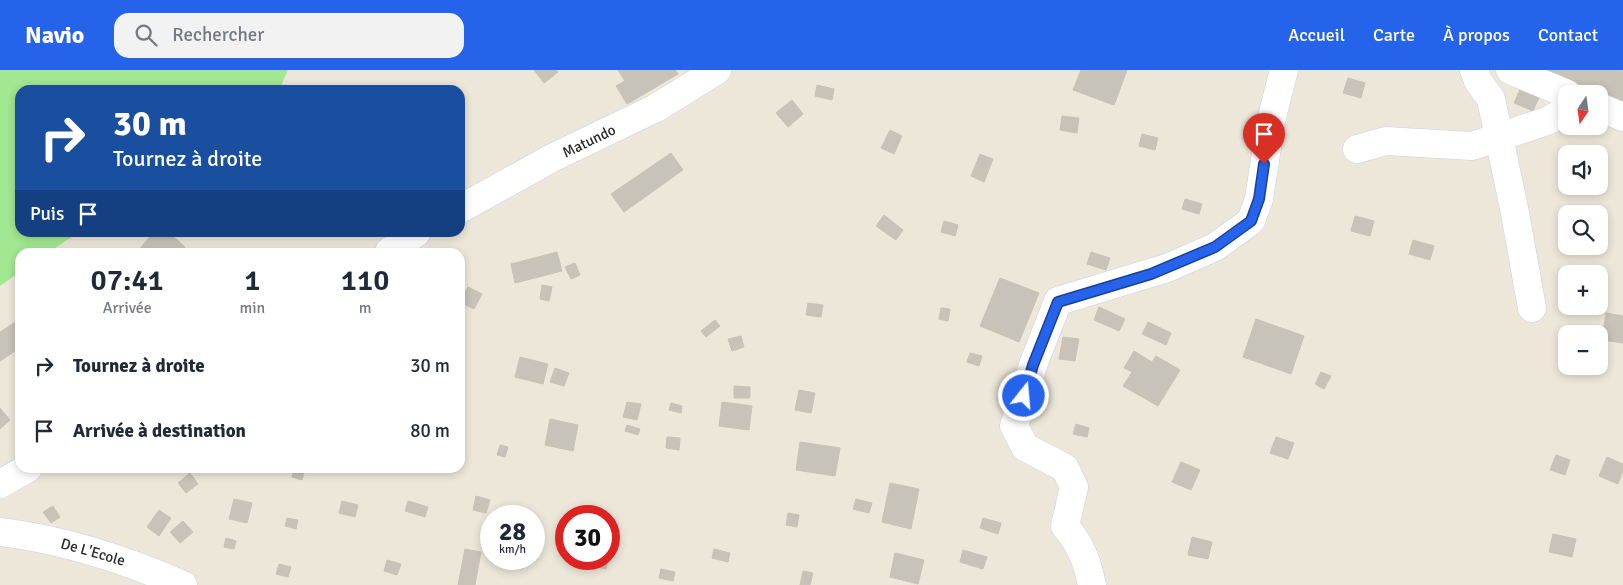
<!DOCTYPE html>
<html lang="fr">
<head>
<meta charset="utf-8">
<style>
	:root { --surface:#fff; --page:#f2f2f3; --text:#1f2937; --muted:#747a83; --accent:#2563eb }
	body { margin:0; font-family:Signika,sans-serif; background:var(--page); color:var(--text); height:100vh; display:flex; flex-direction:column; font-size:19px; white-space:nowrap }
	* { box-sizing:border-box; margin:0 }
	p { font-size:16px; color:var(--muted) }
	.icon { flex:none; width:28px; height:28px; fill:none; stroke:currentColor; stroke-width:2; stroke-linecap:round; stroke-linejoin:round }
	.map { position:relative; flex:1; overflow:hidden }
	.drawer { position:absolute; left:15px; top:178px; width:450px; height:225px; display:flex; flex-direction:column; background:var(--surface); border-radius:15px; box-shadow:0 2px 8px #0003 }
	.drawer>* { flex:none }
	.hud { position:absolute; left:15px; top:15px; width:450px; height:152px; border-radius:15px; box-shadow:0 2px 8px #0003; background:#1a4fa0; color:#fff; overflow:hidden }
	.needle { width:32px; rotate:193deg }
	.buttons { position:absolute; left:1558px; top:15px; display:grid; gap:10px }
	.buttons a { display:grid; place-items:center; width:50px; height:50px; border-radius:10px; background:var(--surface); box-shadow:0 2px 8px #0003; font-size:25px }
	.speed { position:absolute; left:480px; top:435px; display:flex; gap:10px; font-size:25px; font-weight:700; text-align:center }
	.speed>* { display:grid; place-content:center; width:65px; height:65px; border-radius:50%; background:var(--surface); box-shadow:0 2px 8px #0003; line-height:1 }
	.speed small { font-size:12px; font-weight:400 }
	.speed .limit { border:8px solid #d22; background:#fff; color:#111 }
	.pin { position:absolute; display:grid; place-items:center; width:42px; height:42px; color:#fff; margin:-51px -21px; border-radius:50% 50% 50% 0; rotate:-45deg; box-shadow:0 0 5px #0007 }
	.pin .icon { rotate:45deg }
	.me { position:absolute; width:55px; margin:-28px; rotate:17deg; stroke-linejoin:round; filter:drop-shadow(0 0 4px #0008) }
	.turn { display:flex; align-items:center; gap:18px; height:105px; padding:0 15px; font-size:22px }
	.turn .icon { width:65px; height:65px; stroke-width:2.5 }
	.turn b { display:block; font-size:35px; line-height:42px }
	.then { display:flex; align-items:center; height:48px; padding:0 15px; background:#0003; gap:10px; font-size:19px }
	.eta { display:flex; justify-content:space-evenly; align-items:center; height:85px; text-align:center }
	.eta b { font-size:30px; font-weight:600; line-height:35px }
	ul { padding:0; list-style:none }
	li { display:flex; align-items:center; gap:15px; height:65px; padding:0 15px }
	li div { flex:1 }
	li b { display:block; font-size:19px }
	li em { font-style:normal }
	header { display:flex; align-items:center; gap:30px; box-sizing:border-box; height:70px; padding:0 25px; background:var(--accent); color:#fff }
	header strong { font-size:24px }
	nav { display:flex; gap:28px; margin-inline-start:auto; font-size:18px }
	.search { width:350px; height:45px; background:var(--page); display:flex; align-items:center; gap:12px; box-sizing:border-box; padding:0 18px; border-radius:15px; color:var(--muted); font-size:19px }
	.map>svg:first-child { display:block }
</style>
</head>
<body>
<header>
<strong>Navio</strong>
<div class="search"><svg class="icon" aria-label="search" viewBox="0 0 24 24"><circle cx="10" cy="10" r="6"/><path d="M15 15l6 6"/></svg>Rechercher</div>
<nav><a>Accueil</a><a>Carte</a><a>À propos</a><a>Contact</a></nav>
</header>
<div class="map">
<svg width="1623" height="515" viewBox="0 0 1623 515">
	<rect width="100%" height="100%" fill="#ece7d9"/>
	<path fill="#a2e791" d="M0,0h288l-9,20h-259v142l58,1 -29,19h-29v20l-20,14z"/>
	<path fill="#c7c3b9" stroke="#c7c3b3" d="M534,0h22l2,2 -14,11z
		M618,0h57l3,4 -51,30 -11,-18 9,-5z
		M1081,0h46l-13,35 -41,-15z
		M1544,0h77l2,1v31z
		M1348,8l17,5 -4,15 -18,-5z
		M817,15l17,4 -2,11 -17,-4z
		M1521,17l19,8 -7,16 -19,-8z
		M792,30l11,14 -15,13 -12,-14z
		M1062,46l17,2 -2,15 -17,-3z
		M890,60l12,6 -8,18 -13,-6z
		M1142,64l16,4 -3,12 -16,-4z
		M671,83l12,17 -59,42 -13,-18z
		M980,84l13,5 -9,23 -13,-6z
		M1185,129l17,5 -3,10 -17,-5z
		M884,145l19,15 -7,10 -20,-14z
		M1355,146l19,5 -4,15 -19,-5z
		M944,151l14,4 -3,11 -14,-4z
		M154,162h14l17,15 -5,5h-43z
		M1413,170l21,6 -4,14 -21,-6z
		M557,182l5,19 -47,12 -4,-19z
		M1091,182l19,6 -4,12 -19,-6z
		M575,193l5,12 -9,4 -6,-12z
		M1000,208l39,15 -20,49 -39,-16z
		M542,215l10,2 -3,14 -9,-2z
		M468,217l14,7 -8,15 -14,-7z
		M808,233l15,2 -2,12 -15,-2z
		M1099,237l26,12 -6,12 -25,-11z
		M941,238l9,1 -2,12 -9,-2z
		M1606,243l17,3v27l-21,-3z
		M1256,249l48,17 -13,38 -48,-17z
		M715,250l5,6 -14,11 -5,-6z
		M17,251l3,5v22l-20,13v-29z
		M1148,252l23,11 -5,12 -24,-11z
		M741,266l3,11 -12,4 -4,-12z
		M1063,267l16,2 -4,22 -16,-2z
		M1134,281l18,11 4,-6 24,14 -22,36 -35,-20 9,-14 -8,-4z
		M970,283l12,3 -3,10 -12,-4z
		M520,287l28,7 -5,20 -28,-7z
		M555,298l14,5 -5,13 -14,-4z
		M1321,302l10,4 -7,13 -9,-5z
		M734,316l16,1v11h-16z
		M799,320l16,3 -4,20 -16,-3z
		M627,332l14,2 -4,16 -14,-3z
		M722,332l30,4 -3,24 -30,-4z
		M671,333l11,3 -1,7 -12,-3z
		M0,338l10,12 -10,9z
		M550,349l28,6 -5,26 -28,-6z
		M1076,354l13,4 -2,9 -14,-3z
		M627,355l13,4 -2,6 -13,-4z
		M667,367l13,1 -1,12 -13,-2z
		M1276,367l18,6 -6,16 -18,-6z
		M800,372l40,6 -5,28 -39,-6z
		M500,375l8,2 -3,10 -8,-2z
		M1556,385l14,5 -5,15 -15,-5z
		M1607,387l16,7v7l-5,13 -19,-8z
		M1181,392l19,8 -9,20 -19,-8z
		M295,398l10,1 -3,11 -10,-3z
		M190,403l8,11 -12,9 -8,-10z
		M890,413l29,6 -8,40 -29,-7z
		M476,426l14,4 -4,13 -13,-3z
		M234,429l18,4 -5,20 -18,-4z
		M856,429l16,4 -3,10 -16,-4z
		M342,431l16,4 -3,12 -16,-4z
		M408,431l20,6 -3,10 -20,-6z
		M53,436l7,11 -9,6 -8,-11z
		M159,440l12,8 -12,18 -12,-9z
		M788,443l11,2 -2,12 -11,-2z
		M287,448l11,2 -2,9 -11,-3z
		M983,448l18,5 -3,11 -18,-6z
		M183,451l10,11 -13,11 -10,-11z
		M1553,464l23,5 -4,18 -23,-5z
		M1192,467l20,5 -4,17 -20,-4z
		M226,468l10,3 -2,8 -10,-2z
		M465,479l16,3 -6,33h-17z
		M714,479l16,4 -2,9 -16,-4z
		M963,480l24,7 -4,12 -23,-7z
		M895,483l29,7 -6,24 -28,-7z
		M505,489h19l-1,9 -19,-2z
		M594,489l14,2 -2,8 -14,-3z
		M387,490l14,4 -4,11 -13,-4z
		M279,494l12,3 -3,10 -12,-3z
		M661,499l14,3 -2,9 -14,-3z
		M803,501l10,2 -3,12h-10z"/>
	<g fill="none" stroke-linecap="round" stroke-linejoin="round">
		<g stroke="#cecfe3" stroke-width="29">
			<path id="minor" d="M1474,0l4,11 13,18 24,114 17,95
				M1510,0l57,24
				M1599,37l24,10
				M1357,79l29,-8 86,5 75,-25 19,-10
				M460,139l92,-51 104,-50 61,-38
				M389,182l28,-20
				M0,414l28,-16
				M0,462c64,8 124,27 183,53
				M1092,515c-5,-24 -11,-40 -27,-59l9,-39 -9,-19 -40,-21 -11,-21 19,-61 25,-64 109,-33 48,-21 36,-26 8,-22 12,-78 13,-51"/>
		</g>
		<use href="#minor" stroke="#fff" stroke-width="28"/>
	</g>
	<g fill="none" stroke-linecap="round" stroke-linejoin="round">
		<g stroke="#184099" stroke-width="12">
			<path id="route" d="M1024,326l9,-31 25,-63 93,-28 64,-27 36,-26 8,-22 5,-35"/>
		</g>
		<use href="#route" stroke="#2563eb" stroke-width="9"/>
	</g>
	<g text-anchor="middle" stroke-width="5" stroke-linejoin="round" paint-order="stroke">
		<g font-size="15" fill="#292929" stroke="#fff">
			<text transform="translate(589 71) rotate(-26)" y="5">Matundo</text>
			<text transform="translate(93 482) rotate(16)" y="5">De L'Ecole</text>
		</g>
	</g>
</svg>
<div class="buttons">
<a><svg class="needle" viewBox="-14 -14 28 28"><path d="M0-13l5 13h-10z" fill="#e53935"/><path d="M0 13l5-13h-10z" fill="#747a83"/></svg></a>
<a><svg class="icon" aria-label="sound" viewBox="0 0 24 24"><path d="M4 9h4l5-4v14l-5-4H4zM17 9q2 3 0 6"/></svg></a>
<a><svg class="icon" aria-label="search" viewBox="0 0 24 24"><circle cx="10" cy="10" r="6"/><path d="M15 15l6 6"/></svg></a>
<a>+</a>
<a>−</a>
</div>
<div class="speed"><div>28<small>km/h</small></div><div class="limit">30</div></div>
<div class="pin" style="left:1264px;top:94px;background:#d93025"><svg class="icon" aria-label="arrive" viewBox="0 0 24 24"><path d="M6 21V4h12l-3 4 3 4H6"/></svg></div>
<svg class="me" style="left:1024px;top:326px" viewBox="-20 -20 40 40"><circle r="17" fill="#2563eb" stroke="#fff" stroke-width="3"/><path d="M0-11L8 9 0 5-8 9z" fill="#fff"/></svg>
<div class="hud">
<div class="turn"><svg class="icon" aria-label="right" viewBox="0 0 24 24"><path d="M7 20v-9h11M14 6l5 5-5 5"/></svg><div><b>30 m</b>Tournez à droite</div></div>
<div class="then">Puis<svg class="icon" aria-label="arrive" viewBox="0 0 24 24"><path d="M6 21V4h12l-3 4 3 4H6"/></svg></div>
</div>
<section class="drawer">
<div class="eta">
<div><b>07:41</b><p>Arrivée</p></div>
<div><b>1</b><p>min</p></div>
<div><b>110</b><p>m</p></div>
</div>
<ul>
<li><svg class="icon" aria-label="right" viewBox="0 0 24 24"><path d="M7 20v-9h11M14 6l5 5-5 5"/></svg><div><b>Tournez à droite</b></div><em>30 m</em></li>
<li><svg class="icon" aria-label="arrive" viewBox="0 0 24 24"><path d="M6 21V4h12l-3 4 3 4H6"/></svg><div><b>Arrivée à destination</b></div><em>80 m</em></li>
</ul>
</section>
</div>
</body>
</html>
